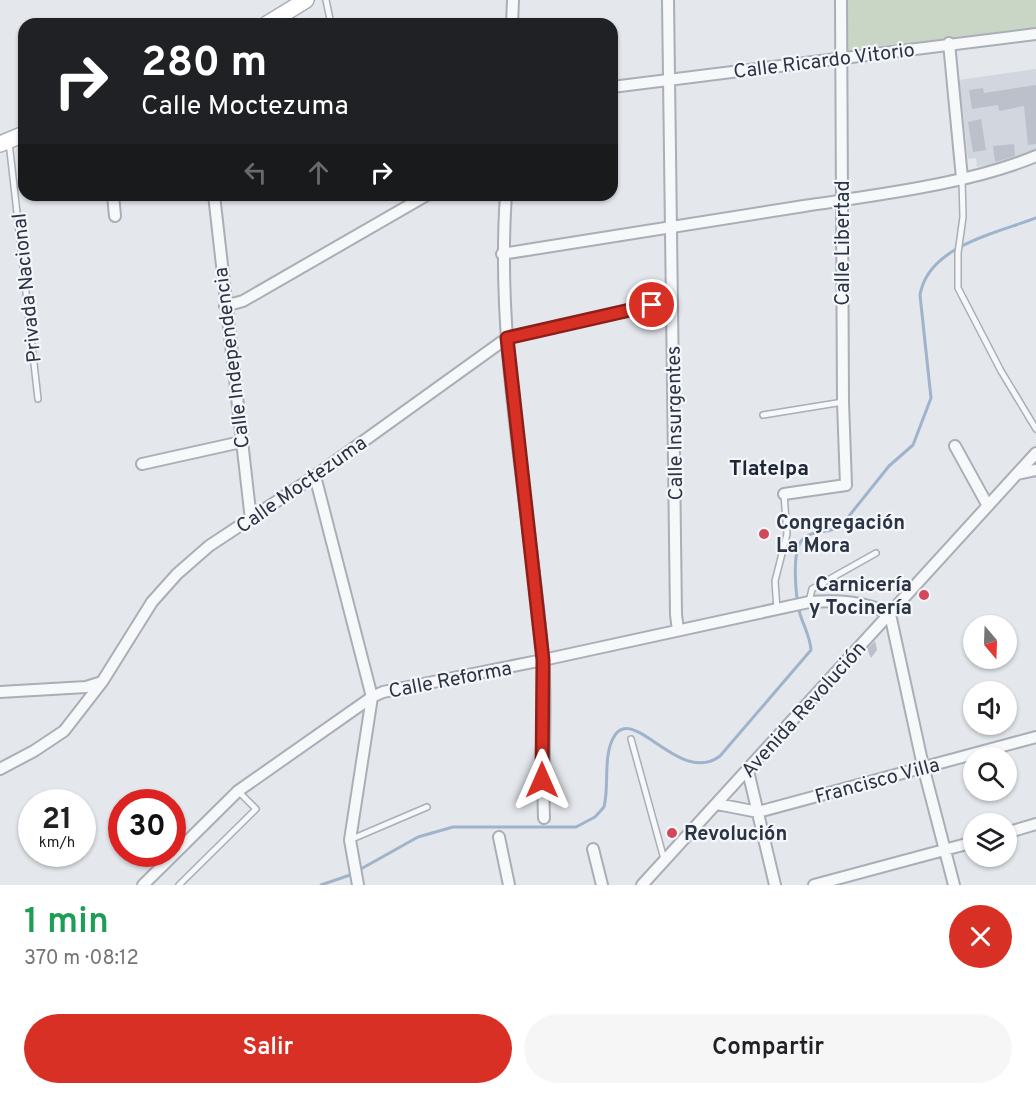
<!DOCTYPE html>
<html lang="es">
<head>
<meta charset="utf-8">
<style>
	:root { --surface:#fff; --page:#f6f6f6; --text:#202124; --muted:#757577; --accent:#d93025 }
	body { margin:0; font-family:Overpass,sans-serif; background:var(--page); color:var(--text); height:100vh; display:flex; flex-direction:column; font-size:22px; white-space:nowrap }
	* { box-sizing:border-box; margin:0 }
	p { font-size:20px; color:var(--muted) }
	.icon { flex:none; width:33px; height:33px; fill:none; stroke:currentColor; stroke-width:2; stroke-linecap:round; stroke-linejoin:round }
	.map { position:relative; height:885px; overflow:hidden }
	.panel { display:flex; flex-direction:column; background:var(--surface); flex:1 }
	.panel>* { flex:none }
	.banner { position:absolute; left:18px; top:18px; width:600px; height:183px; border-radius:18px; box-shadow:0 2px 4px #0004; background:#202124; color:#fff; overflow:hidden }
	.needle { width:39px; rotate:161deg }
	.tools { position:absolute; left:963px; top:615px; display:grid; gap:12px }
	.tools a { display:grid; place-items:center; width:54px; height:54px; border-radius:50%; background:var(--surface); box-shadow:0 2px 4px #0004; font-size:30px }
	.speed { position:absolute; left:18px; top:789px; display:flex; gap:12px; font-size:30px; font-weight:700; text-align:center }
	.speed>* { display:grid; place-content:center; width:78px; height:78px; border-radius:50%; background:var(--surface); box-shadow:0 2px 4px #0004; line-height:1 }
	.speed small { font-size:15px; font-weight:400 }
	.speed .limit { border:9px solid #d22; background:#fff; color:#111 }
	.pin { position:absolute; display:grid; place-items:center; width:51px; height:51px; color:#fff; margin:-26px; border:3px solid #fff; border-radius:50%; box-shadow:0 2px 6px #0007 }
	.me { position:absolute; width:66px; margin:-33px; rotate:0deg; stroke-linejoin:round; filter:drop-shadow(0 0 4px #0008) }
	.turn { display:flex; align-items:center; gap:21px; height:126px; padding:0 24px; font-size:27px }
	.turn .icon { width:78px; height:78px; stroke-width:2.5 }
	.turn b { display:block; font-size:42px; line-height:51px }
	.lanes { display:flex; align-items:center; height:57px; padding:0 24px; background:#0003; justify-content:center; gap:30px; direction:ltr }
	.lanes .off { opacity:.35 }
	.round { display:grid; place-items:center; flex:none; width:63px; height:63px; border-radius:32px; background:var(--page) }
	.summary { display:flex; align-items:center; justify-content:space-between; height:102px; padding:0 24px }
	h1 { font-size:36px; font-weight:600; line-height:45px; color:#1e9e55 }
	.cta { display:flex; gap:12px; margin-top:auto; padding:12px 24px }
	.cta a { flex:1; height:69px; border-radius:36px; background:var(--accent); color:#fff; font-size:24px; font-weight:600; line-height:69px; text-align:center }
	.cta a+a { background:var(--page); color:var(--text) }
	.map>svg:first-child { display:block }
</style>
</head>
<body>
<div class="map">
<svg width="1036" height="885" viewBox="0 0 1036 885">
	<rect width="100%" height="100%" fill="#e4e7ec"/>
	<path fill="#d2d6de" d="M1036,69v81l-20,11 -39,6 -1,-9 -8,1 -9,-79z"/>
	<path fill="#c9d6c5" d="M842,0h194v31l-194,28z"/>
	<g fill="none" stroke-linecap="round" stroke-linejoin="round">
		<path stroke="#9fb4cc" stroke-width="3" d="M359,870l59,-33 35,-10h123l19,-10 9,-10c5,-20 0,-42 6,-61 17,-56 66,43 110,10l91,-106c-1,-14 -7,-23 -11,-36 -4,-15 -9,-62 2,-74 10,-11 27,-6 39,-14l48,-60 24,-21 18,-47 -11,-103c8,-49 77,-62 116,-77
			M321,885l32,-11"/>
	</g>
	<path fill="#bbc0ca" d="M1036,85v59l-8,1 -4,-39 -25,5 -1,-6 -26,4 -3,-19 14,-2 1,5z
		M981,119l5,31 -13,2 -5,-30z
		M1014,144l1,12 -20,6 -2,-16z
		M875,641l2,9 -6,8 -4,-9z"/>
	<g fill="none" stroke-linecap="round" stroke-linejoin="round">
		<g stroke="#a9aeb7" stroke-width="8">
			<path id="lane" d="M326,0l5,24
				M9,142l29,257
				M962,179l1,38 -5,36v35l43,83 35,58
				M763,415l80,-13
				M809,602l3,-13 64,-36
				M777,610l-2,-29 12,-47 -3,-40
				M631,739l33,120
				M352,839l75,-32
				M179,885l77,-76 -18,-18"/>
		</g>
		<g stroke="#a9aeb7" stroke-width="14">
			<path id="street" d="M668,0l8,615 2,15
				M512,24l1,-24
				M949,43l13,135
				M612,87l424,-53
				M113,195l2,21
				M214,195l37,325
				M506,195c-11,155 24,309 37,463 4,53 -1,107 1,160
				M502,254c101,-16 202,-33 302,-48 72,-11 166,-22 232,-50
				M225,306l18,-5 184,-106
				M955,446l33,60
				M142,464l99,-22
				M1017,474l19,-4
				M315,476l57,221 -22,143 8,45
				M784,494l62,-9 -3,-83 -2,-402
				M890,614l33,152 31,119
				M0,692l86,-5 16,-5
				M0,769l34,-18 30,-20 38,-49 50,-80 25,-28 32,-28 106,-70 192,-138 165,-38
				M748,771l27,114
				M717,804l41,8 278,-75
				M1006,833l30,-9
				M499,837l10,48
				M593,849l9,36
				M143,885l95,-94 134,-94 11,-5 160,-32 266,-58c28,-2 56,-1 81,12
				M642,885l394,-432
				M814,885l160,-43"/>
		</g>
		<g stroke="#a9aeb7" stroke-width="18">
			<path id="secondary" d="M267,24l39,-24
				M0,144l24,-10"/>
		</g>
		<use href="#lane" stroke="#f7f8fa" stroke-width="5"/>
		<use href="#street" stroke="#f7f8fa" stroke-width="10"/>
		<use href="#secondary" stroke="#fff" stroke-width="15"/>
	</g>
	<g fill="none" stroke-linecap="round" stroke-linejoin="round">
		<g stroke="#8d1f18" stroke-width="15">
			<path id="route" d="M542,780l1,-120 -36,-322 145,-33"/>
		</g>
		<use href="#route" stroke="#d93025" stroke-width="10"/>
	</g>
	<g fill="#d1495b" stroke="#f4f6f9" stroke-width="2">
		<circle cx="764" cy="534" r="6"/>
		<circle cx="924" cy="595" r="6"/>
		<circle cx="672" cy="833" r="6"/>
	</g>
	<g text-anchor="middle" stroke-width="4.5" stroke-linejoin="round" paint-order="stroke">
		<g font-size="20" fill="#2b3445" stroke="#f4f6f9">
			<text transform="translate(824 60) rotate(-7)" y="7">Calle Ricardo Vitorio</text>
			<text transform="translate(842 243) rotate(-90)" y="7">Calle Libertad</text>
			<text transform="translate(26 288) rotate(-96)" y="7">Privada Nacional</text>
			<text transform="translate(231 358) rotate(-97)" y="7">Calle Independencia</text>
			<text transform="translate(674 423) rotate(-91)" y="7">Calle Insurgentes</text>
			<text transform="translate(301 484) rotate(-35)" y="7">Calle Moctezuma</text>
			<text transform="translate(450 679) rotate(-11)" y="7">Calle Reforma</text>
			<text transform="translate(803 709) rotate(-48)" y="7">Avenida Revolución</text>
			<text transform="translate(877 780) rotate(-15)" y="7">Francisco Villa</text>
		</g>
		<g font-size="20" font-weight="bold" fill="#2b3445" stroke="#f4f6f9" text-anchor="start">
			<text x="776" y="529">Congregación<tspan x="776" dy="23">La Mora</tspan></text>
			<text x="912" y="591" text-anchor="end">Carnicería<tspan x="912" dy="23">y Tocinería</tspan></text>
			<text x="684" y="840">Revolución</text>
		</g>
		<g font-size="21" font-weight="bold" fill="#1d2536" stroke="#f4f6f9">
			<text x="769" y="475">Tlatelpa</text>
		</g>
	</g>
</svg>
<div class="tools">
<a><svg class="needle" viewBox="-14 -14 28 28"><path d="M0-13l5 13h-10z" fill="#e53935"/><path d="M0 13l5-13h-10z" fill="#757577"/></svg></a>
<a><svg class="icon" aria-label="sound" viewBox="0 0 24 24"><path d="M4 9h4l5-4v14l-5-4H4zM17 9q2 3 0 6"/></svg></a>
<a><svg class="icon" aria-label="search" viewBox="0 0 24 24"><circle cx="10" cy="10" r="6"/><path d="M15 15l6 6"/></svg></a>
<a><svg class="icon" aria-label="layers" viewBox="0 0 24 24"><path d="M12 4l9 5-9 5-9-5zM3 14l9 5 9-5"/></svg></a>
</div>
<div class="speed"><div>21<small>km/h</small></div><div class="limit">30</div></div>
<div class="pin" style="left:652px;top:305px;background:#d93025"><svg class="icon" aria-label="arrive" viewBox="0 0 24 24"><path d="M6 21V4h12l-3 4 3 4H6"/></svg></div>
<svg class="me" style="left:542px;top:780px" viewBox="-20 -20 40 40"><path d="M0-17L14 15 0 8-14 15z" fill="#d93025" stroke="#fff" stroke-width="4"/></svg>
<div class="banner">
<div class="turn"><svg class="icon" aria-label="right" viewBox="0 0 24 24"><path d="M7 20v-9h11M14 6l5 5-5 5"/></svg><div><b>280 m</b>Calle Moctezuma</div></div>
<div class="lanes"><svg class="icon off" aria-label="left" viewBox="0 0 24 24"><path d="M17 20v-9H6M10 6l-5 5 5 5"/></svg><svg class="icon off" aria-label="ahead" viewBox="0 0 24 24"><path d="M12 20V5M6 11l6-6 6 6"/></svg><svg class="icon" aria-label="right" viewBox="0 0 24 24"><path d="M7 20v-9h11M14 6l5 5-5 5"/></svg></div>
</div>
</div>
<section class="panel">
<div class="summary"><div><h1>1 min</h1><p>370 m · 08:12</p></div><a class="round" style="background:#d93025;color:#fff"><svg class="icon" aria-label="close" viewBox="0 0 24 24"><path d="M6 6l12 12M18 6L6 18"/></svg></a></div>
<div class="cta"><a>Salir</a><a>Compartir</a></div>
</section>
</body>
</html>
